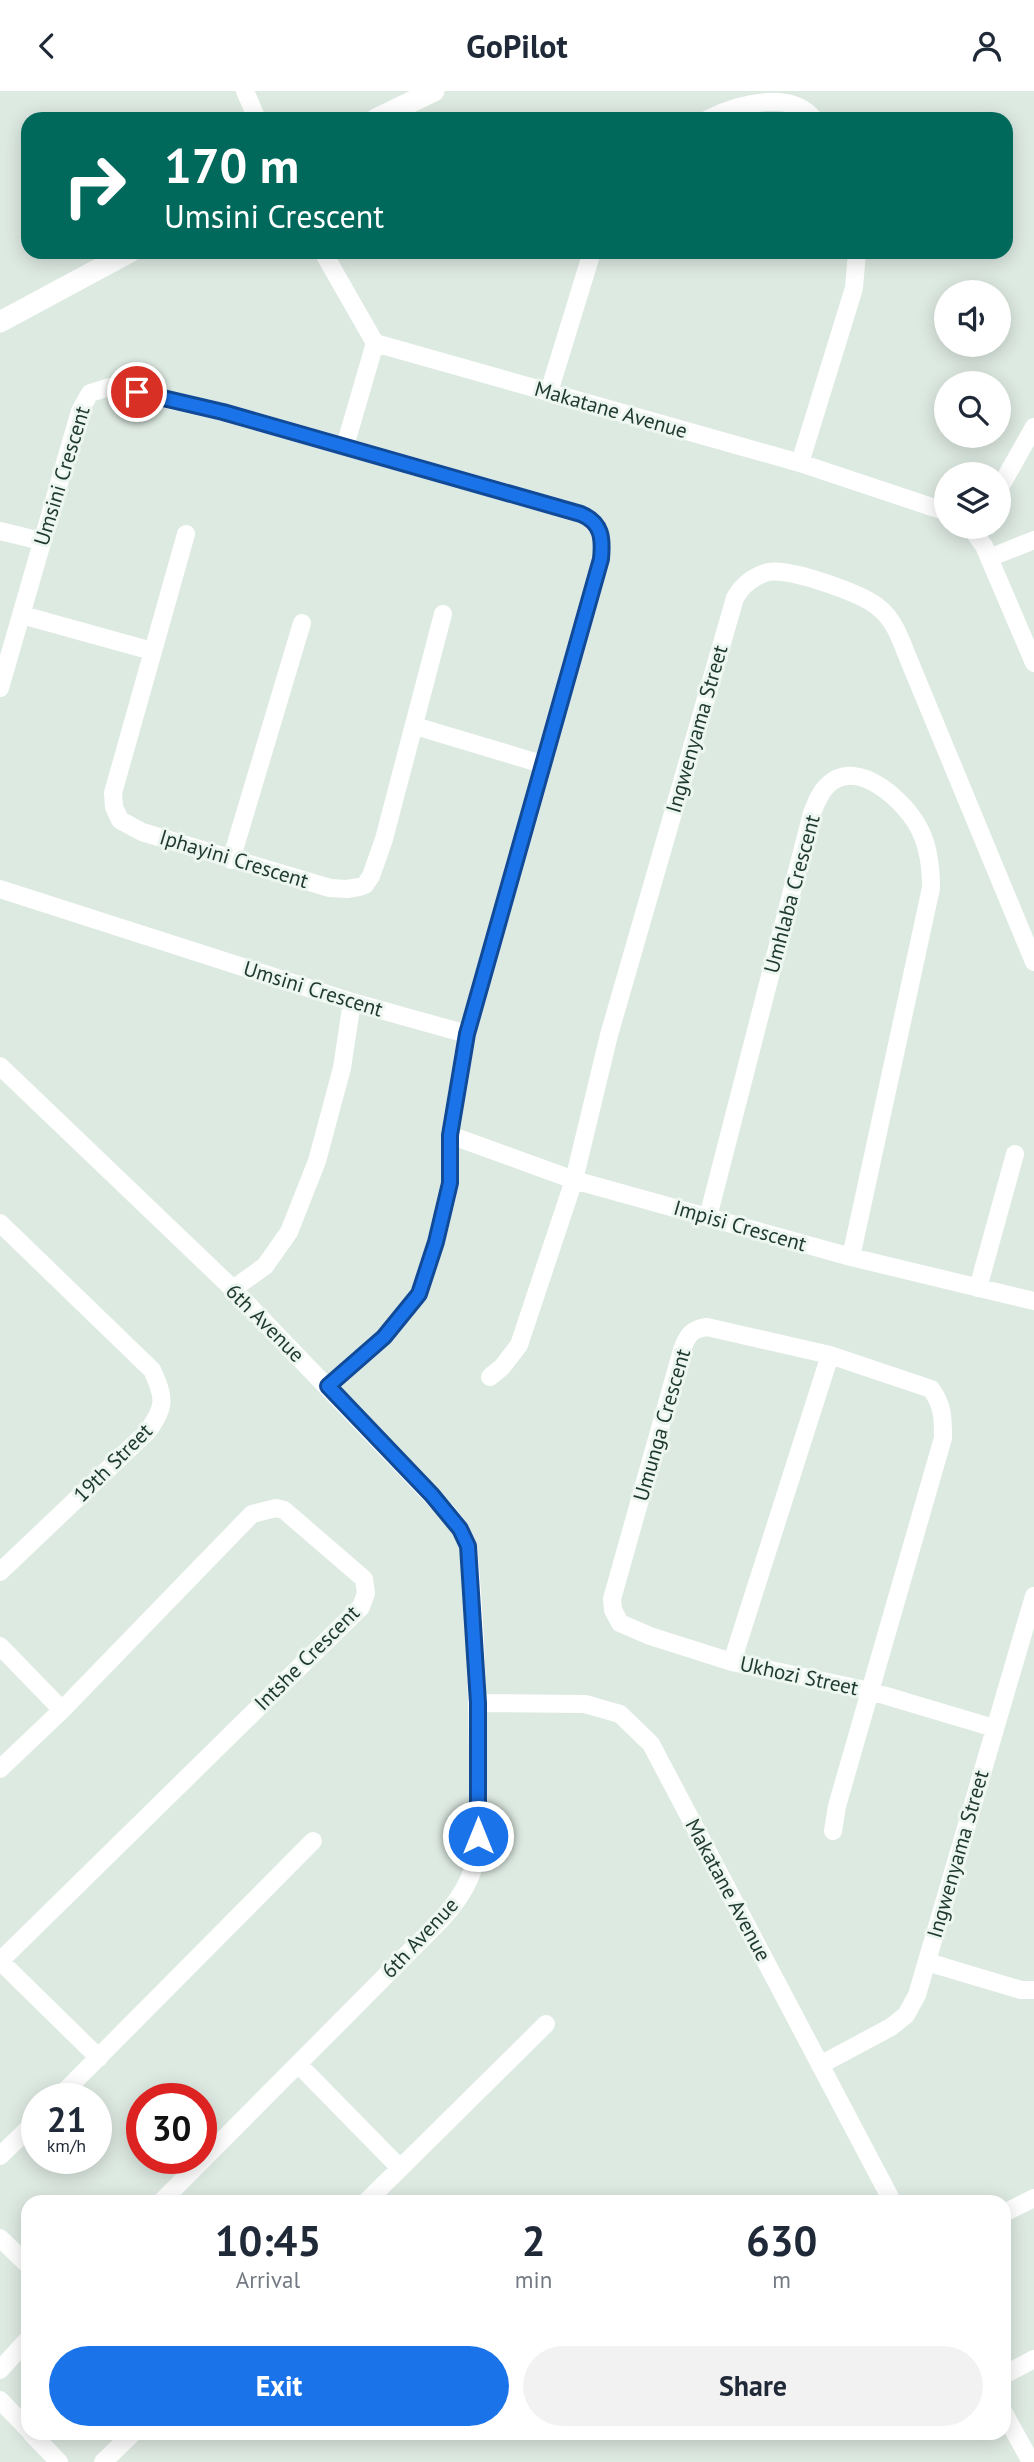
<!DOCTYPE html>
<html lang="en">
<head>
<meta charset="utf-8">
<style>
	:root { --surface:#fff; --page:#f2f2f3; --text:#1f2937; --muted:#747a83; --accent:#1a73e8 }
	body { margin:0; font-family:"PT Sans",sans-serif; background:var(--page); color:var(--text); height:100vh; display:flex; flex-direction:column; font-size:26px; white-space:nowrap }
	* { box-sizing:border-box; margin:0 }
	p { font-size:23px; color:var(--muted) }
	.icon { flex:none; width:38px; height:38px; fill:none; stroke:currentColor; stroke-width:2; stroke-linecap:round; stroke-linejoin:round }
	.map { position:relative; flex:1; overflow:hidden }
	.drawer { position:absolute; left:21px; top:2104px; width:990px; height:245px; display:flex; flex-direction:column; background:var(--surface); border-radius:21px; box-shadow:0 4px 18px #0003 }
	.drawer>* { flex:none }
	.top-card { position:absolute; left:21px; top:21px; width:992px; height:147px; border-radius:21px; box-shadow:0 4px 18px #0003; background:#00695c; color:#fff; overflow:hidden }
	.controls { position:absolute; left:934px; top:189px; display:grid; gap:14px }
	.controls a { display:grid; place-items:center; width:77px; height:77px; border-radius:50%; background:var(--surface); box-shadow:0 4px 18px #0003; font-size:35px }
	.speed { position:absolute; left:21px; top:1992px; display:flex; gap:14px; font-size:35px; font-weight:700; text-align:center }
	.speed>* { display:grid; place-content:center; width:91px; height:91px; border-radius:50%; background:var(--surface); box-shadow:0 4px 18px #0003; line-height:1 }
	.speed small { font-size:18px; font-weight:400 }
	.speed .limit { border:10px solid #d22; background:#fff; color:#111 }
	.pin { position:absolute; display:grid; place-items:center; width:60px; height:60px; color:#fff; margin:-30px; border:4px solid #fff; border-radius:50%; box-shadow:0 2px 7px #0007 }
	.me { position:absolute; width:77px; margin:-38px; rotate:0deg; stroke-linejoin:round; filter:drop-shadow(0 0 5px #0008) }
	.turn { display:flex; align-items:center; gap:24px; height:147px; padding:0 28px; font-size:32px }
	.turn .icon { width:91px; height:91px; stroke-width:2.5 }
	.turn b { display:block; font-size:49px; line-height:60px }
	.eta { display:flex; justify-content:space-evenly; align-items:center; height:119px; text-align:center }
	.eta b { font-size:42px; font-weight:600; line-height:49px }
	.button { display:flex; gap:14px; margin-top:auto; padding:14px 28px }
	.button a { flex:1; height:80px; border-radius:42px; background:var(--accent); color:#fff; font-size:28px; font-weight:600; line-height:80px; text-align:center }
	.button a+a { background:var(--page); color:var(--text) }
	header { display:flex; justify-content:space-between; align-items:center; height:91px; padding:0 28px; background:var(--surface); font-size:32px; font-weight:600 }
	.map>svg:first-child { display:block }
</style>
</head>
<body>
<header><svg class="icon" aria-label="back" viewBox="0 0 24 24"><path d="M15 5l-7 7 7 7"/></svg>GoPilot<svg class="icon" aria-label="person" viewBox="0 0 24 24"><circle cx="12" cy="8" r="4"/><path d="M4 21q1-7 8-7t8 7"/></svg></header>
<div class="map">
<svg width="1034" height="2371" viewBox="0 0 1034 2371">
	<rect width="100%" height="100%" fill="#ddeae2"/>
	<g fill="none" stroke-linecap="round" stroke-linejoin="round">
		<path stroke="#fff" stroke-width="18" d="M245,0l12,28
			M708,28c34,-17 83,-28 106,0
			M323,161l52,91 425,120 147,49
			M549,301l43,-140
			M345,355l30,-103
			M800,372l54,-175 3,-36
			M999,398l35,-62
			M970,436l14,19 50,117
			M0,440l41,10
			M186,443l-73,259 1,14 6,13 22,12 188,56 17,1 12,-2 6,-2 6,-9 13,-37 59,-225
			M989,467l45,-18
			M22,524l130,36
			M0,597l80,-277 10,-18 20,-6 113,25 358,102c20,9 22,24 20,45l-134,475 -17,101v48l-14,59 -17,52 -35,43 -56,49
			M415,635l127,38
			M231,769l71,-237
			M0,798l352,113 115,32
			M0,975l233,223 214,223 13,17 8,17c8,78 10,157 10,236 0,31 4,66 -8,95 -7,17 -18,31 -30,44l-278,280
			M450,1044l124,45 277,77 183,44
			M708,1126l104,-404c4,-10 8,-21 16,-28 30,-29 79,18 92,45 9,18 11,38 11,58l-80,369
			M0,1132l152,147c13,28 14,37 -5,62l-147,140
			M978,1197l37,-134
			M233,1198l32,-23 24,-34 28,-71 25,-93 10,-66
			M490,1286l12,-10 17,-22 55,-165 35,-145 126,-437c7,-13 20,-23 34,-26 21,-4 92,21 109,35 16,12 23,33 30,51l126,304
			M0,1555l62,64
			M732,1571l98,-307
			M478,1612l107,1 35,10 31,30 241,457
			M0,1678l62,-59 190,-196 24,-6 8,2 80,69 2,14 -5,14 -361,354 99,97
			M833,1740l4,-25 106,-368c0,-20 0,-33 -12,-49l-101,-34 -123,-28c-16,2 -20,9 -25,23l-70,249 1,11 7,13 30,13 82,26 138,29 124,37
			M927,1871l94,28h13
			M299,1974l101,103
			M820,1974l71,-38 15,-12 11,-20 117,-399
			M58,2007l255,-257
			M0,2065l37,-36
			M367,2110l179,-177
			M1004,2122l30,-15
			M0,2147l28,27
			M0,2279l28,-31
			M1004,2284l30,-16
			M0,2309l28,29
			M1004,2322l27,49
			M31,2342l28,29
			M103,2371l30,-29"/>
		<path stroke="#fff" stroke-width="21" d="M376,28l58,-28
			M0,231l130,-70"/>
	</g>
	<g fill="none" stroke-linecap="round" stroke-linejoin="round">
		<g stroke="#114b97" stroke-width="18">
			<path id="route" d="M137,301l86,20 358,102c21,9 22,24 20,45l-134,475 -17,101v48l-14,59 -17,52 -35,43 -56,49 104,109 28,34 8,17 10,157v133"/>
		</g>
		<use href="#route" stroke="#1a73e8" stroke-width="12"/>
	</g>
	<g text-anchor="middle" stroke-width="6" stroke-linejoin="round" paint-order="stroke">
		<g font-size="21" fill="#1e392d" stroke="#edf6f0">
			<text transform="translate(611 319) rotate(16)" y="7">Makatane Avenue</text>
			<text transform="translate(62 385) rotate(-73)" y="7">Umsini Crescent</text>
			<text transform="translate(697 638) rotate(-74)" y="7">Ingwenyama Street</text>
			<text transform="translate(234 768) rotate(17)" y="7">Iphayini Crescent</text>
			<text transform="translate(792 803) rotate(-75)" y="7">Umhlaba Crescent</text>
			<text transform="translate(313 898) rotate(17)" y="7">Umsini Crescent</text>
			<text transform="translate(740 1135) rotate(16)" y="7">Impisi Crescent</text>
			<text transform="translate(265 1232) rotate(45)" y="7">6th Avenue</text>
			<text transform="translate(662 1334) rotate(-74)" y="7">Umunga Crescent</text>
			<text transform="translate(113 1372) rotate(-45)" y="7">19th Street</text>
			<text transform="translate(307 1567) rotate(-45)" y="7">Intshe Crescent</text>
			<text transform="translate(799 1585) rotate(12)" y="7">Ukhozi Street</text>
			<text transform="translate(958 1763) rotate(-74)" y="7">Ingwenyama Street</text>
			<text transform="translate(728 1799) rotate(62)" y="7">Makatane Avenue</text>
			<text transform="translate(420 1847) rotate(-47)" y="7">6th Avenue</text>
		</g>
	</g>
</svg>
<div class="controls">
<a><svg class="icon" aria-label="sound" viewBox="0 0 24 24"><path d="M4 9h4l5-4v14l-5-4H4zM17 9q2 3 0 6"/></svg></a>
<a><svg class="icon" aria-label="search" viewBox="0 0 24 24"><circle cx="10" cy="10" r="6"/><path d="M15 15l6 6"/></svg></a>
<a><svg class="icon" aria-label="layers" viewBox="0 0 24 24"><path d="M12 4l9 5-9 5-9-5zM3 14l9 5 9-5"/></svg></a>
</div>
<div class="speed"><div>21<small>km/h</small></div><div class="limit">30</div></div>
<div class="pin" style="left:137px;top:301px;background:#d93025"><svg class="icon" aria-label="arrive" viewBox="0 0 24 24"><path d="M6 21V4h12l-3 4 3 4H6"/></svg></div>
<svg class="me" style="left:478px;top:1745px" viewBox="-20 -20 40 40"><circle r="17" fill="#1a73e8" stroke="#fff" stroke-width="3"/><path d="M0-11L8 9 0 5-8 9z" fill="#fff"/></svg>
<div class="top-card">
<div class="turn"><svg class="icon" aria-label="right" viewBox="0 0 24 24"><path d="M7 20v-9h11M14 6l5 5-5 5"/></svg><div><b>170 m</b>Umsini Crescent</div></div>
</div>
<section class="drawer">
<div class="eta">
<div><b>10:45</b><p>Arrival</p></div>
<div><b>2</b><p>min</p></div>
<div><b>630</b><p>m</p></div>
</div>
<div class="button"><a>Exit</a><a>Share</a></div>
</section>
</div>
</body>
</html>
